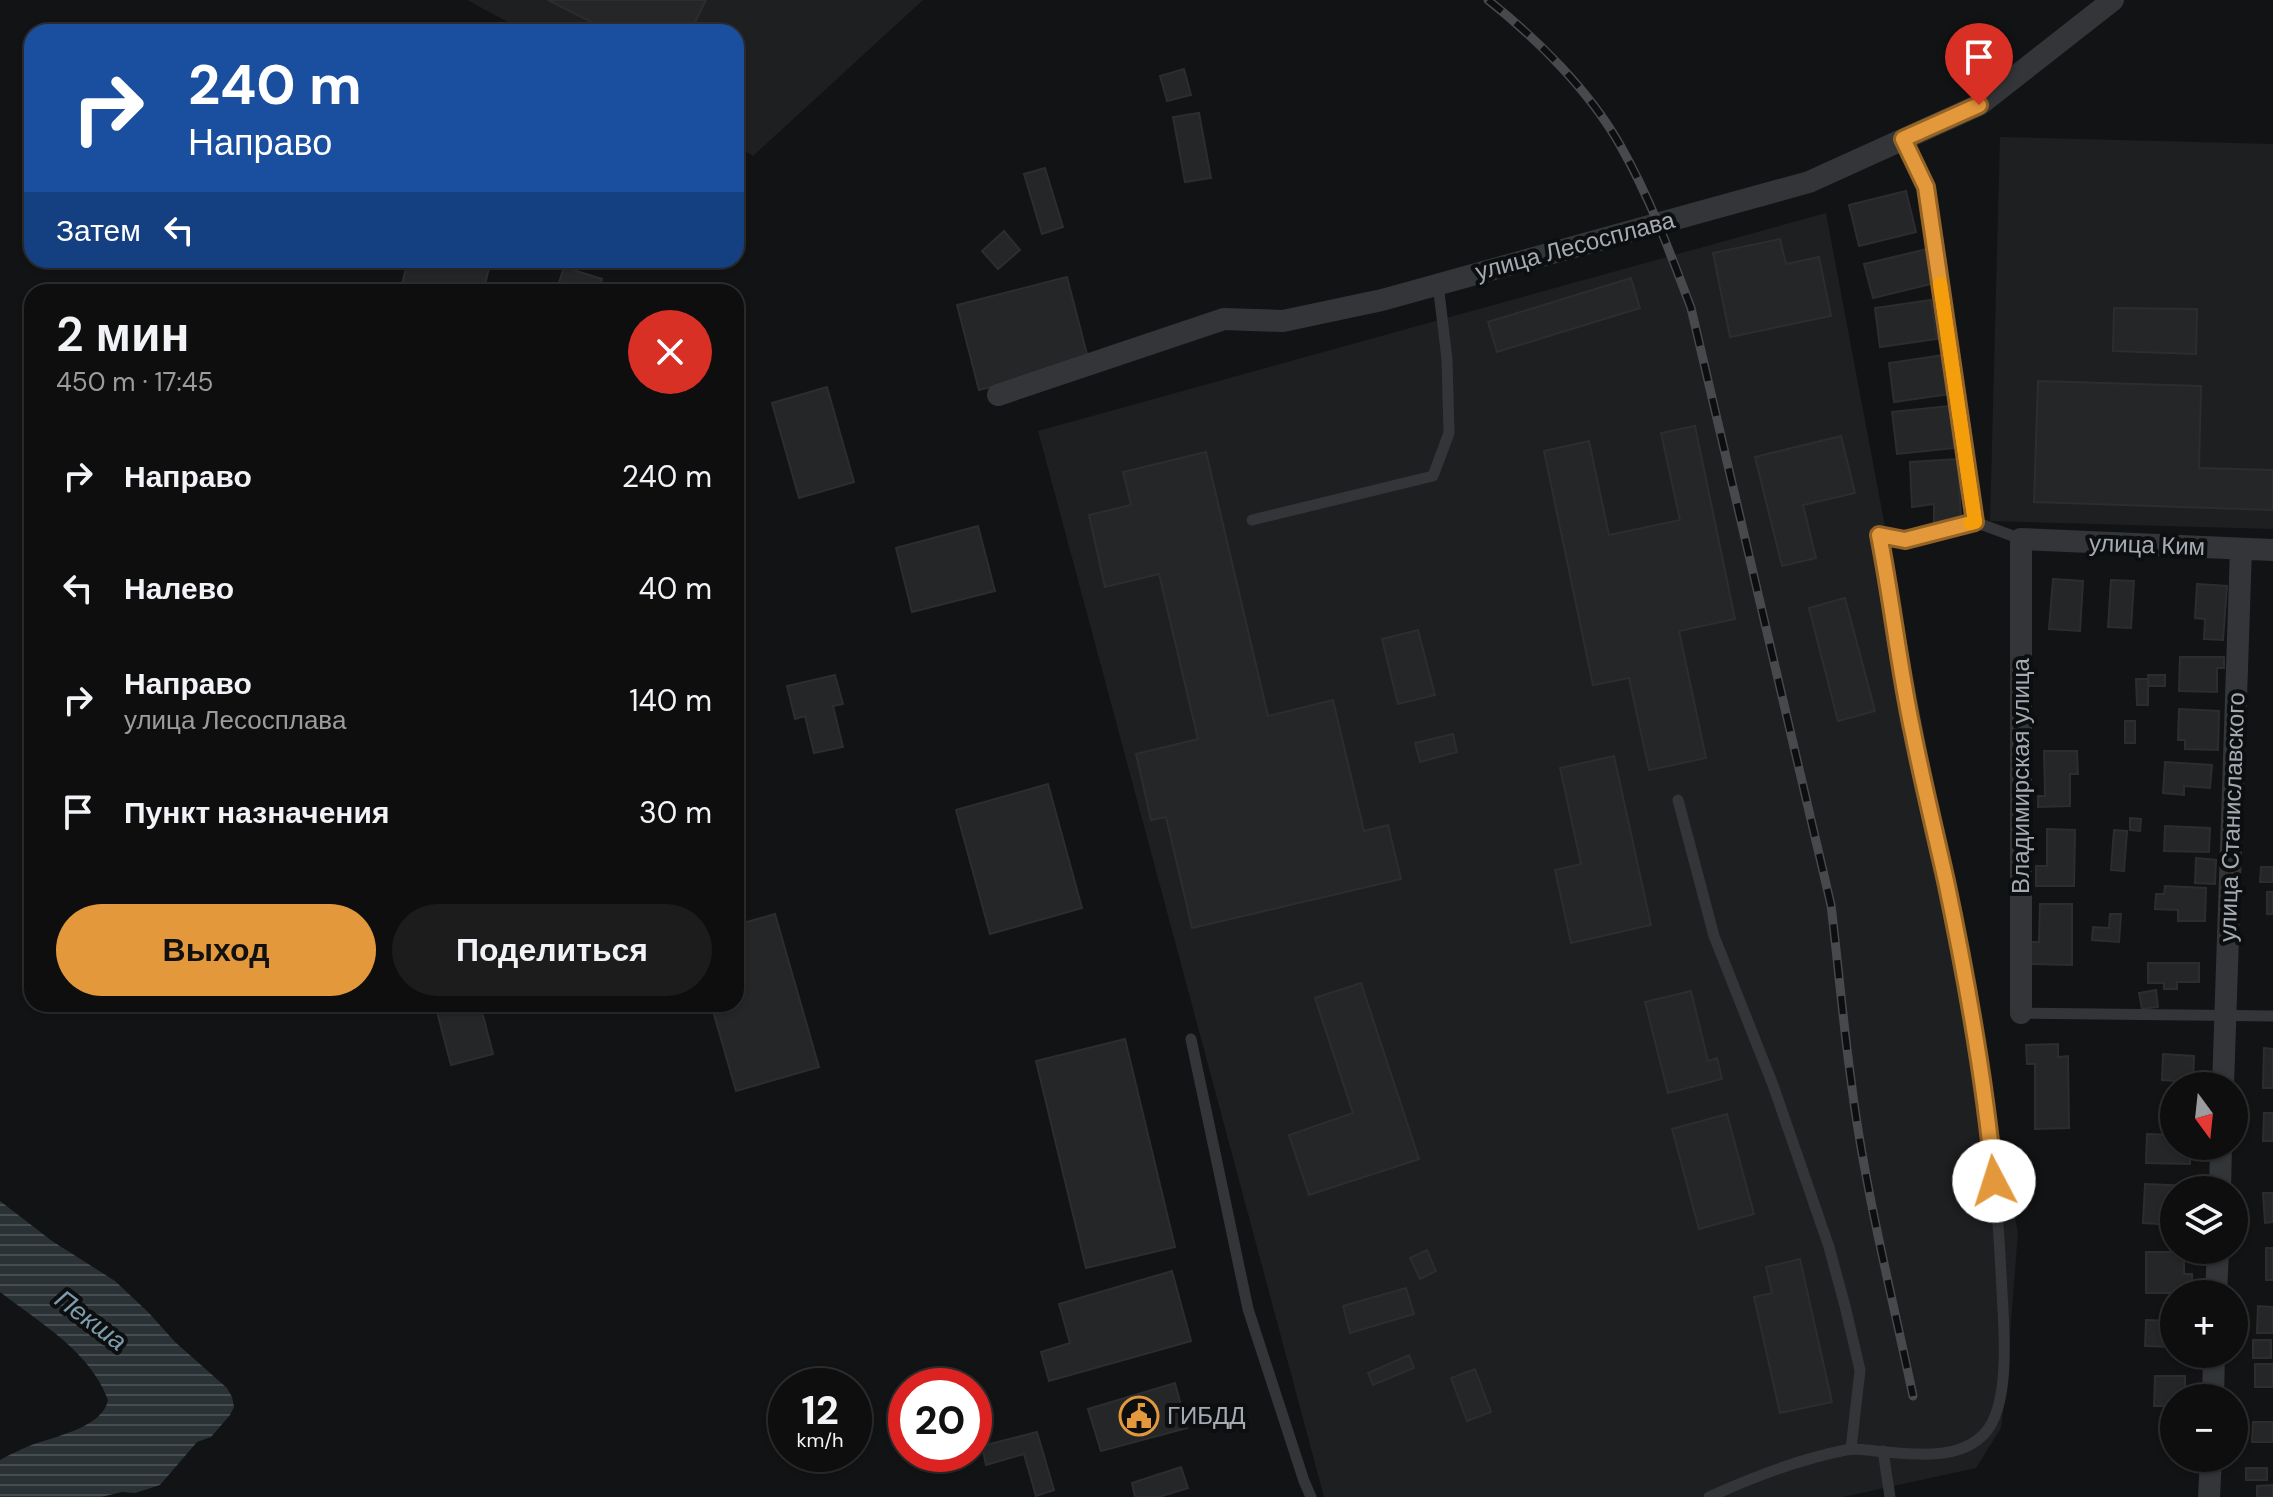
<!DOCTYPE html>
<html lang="ru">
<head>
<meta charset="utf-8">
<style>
	:root { --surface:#0e0e0f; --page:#1c1c1d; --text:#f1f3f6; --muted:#9b9c9e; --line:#2e2e2f; --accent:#e3993b }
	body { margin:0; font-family:"DM Sans",sans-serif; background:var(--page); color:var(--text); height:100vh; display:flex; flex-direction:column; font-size:30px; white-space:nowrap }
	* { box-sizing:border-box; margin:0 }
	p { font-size:26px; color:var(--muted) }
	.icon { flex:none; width:44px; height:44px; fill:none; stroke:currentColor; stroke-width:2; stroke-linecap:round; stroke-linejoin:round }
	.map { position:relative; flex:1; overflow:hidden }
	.drawer { position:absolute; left:24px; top:284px; width:720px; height:728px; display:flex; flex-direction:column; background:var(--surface); border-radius:24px; box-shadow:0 2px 6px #0004,0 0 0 2px var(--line) }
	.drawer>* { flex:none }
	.guide { position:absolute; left:24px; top:24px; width:720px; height:244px; border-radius:24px; box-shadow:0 2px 6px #0004,0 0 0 2px var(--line); background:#1a4fa0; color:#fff; overflow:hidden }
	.needle { width:52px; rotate:165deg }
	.fabs { position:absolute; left:2160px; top:1072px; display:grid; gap:16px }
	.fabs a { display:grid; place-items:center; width:88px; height:88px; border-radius:50%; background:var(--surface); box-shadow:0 2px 6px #0004,0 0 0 2px var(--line); font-size:40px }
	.speed { position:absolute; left:768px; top:1368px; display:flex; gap:16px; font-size:40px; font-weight:700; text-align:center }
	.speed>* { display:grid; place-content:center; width:104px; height:104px; border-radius:50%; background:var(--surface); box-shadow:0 2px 6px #0004,0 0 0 2px var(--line); line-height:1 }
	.speed small { font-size:20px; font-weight:400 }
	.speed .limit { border:12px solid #d22; background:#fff; color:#111 }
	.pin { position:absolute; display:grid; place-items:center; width:68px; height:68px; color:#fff; margin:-82px -34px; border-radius:50% 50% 50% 0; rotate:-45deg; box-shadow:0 0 8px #0007 }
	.pin .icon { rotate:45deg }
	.me { position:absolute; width:88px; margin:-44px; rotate:355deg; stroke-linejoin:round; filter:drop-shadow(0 0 6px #0008) }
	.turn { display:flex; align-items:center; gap:28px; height:168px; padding:0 32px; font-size:36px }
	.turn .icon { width:104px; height:104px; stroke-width:2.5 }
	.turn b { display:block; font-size:56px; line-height:68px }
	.then { display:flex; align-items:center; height:76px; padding:0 32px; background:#0003; gap:16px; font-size:30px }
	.round { display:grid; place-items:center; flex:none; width:84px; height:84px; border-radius:42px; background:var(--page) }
	.summary { display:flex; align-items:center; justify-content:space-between; height:136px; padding:0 32px }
	h1 { font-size:48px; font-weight:600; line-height:60px }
	.primary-button { display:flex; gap:16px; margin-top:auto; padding:16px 32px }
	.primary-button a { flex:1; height:92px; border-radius:48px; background:var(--accent); color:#111; font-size:32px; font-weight:600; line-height:92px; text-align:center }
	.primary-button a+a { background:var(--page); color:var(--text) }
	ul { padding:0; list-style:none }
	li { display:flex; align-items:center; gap:24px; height:112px; padding:0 32px }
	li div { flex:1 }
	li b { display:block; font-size:30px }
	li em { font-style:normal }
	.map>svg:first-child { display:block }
</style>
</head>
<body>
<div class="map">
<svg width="2273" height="1497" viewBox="0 0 2273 1497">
	<defs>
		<pattern id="water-rules" width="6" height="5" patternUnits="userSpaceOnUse" patternTransform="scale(2)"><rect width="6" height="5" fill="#2a3236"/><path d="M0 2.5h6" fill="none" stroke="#464d51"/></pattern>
	</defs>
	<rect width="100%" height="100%" fill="#121314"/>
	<path fill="#1e1f21" d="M467,0h456l-170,156 -17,-10v-114h-210z
		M2000,137l273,7v385l-283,-8z
		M1826,213l192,1020 -12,152 -5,43 -25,40 -133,29h-519l-286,-1066z"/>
	<path fill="url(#water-rules)" d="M0,1201l52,40 63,40 34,32 26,29 52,46 5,9 2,10 -4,8 -19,22 -14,5 -37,43 -25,8 -13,-1 -21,5h-101v-37c9,-5 19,-10 29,-14 23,-9 74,-18 79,-46 -18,-49 -68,-77 -108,-108z"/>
	<path fill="#252628" stroke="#2d2d30" stroke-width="2" d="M548,0h158l-16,32h-79z
		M1184,69l7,26 -24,6 -7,-25z
		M1199,113l12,65 -26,4 -12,-65z
		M1045,168l18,59 -21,7 -18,-60z
		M1906,191l10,41 -57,14 -10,-41z
		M1004,231l16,19 -22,19 -16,-18z
		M1780,239l6,25 33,-7 12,59 -101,21 -17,-84z
		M1927,249l8,34 -62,15 -9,-34z
		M408,260h83l-8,32h-83z
		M564,267l38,12 -4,13h-42z
		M1067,277l22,85 -110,28 -22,-85z
		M1631,278l9,30 -143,44 -9,-30z
		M1931,300l6,39 -57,8 -5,-39z
		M2114,308l83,1 -1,45 -83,-3z
		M1944,355l6,39 -56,8 -5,-39z
		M2038,381l163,5 -2,82 74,2v40l-239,-8z
		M827,387l27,95 -55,16 -27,-95z
		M1949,406l5,42 -57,6 -5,-42z
		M1695,426l40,193 -56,12 27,127 -57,12 -20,-92 -36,7 -49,-234 45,-10 20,94 71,-15 -19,-87z
		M1841,436l14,57 -52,12 13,53 -34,8 -27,-109z
		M1206,452l62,264 65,-16 31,131 24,-6 13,54 -209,49 -26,-111 -15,3 -15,-66 62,-15 -39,-165 -54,13 -16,-72 42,-10 -8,-33z
		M1958,459l3,62 -27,2v-19l-22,3 -2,-45z
		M978,526l17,65 -83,21 -16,-64z
		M2053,579l30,2 -3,50 -31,-2z
		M2111,580l23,1 -3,47 -23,-1z
		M2197,584l30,2 -4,54 -19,-1 1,-20 -10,-1z
		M1845,598l30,113 -37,10 -29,-113z
		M1418,630l17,65 -37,9 -16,-65z
		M2180,657h44v11h-7v24l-38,-1z
		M835,675l8,29 -10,2 10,41 -29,6 -9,-37 -10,3 -8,-33z
		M2148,675h17v11h-16z
		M2136,679h12v26h-11z
		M2179,709l40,2 -1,39 -33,-1v-9h-7z
		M2125,721h10v22h-10z
		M1453,734l4,18 -37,10 -5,-19z
		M2044,751h33l1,23h-8v32l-32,1v-11h7z
		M1614,756l37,169 -80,18 -16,-73 26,-6 -21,-96z
		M2165,762l47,3 -2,23 -26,-2v9l-21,-2z
		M1048,784l34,124 -92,26 -34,-124z
		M2130,818l11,1 -1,12 -10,-1z
		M2165,826l45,2 -1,24 -45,-1z
		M2047,829l28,1 -1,56h-38v-20h11z
		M2114,830l13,1 -3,40 -13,-1z
		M2196,858l20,2 -1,24 -20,-1z
		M2261,867h12v15h-13z
		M2165,886l41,2 -1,33h-27v-11l-23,-1 1,-15h8z
		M2267,892h6v22h-6z
		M2040,904h32v61l-43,-1v-22h10z
		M775,914l44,153 -83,24 -25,-87h25v-79z
		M2110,914h11l-2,28 -27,-2 1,-13 16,1z
		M2148,963h51v19h-22v7h-13v-6h-16z
		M1361,983l58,176 -110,36 -20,-60 64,-22 -38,-115z
		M2156,990l2,17 -16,2 -3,-16z
		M1691,991l17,70 9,-3 5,21 -54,14 -23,-91z
		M435,1004h45l13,50 -42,11z
		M1125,1039l50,208 -89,21 -50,-207z
		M2058,1044v13l10,-1 1,72 -34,1v-65h-8l-1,-19z
		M2264,1048l9,1v39h-10z
		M2163,1054l31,2 -1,26 -31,-2z
		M2264,1113h9v28h-10z
		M1727,1114l27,100 -55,15 -27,-100z
		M2147,1134l27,1v11h16v18l-44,-1z
		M2145,1184l47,2v4h-18v35l-31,-2z
		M2263,1193h10v29l-8,1z
		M2266,1248h7v32h-7z
		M1427,1250l9,21 -16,8 -10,-21z
		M2146,1252h38v22h8l1,19h-47z
		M1800,1259l32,143 -52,11 -26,-116 18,-4 -6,-26z
		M1172,1271l19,70 -142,40 -8,-29 29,-9 -11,-39z
		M1406,1288l8,26 -64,19 -7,-27z
		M2258,1306l15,1v26h-16z
		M2146,1320l28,1v26l-29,-1z
		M2253,1340h18v18h-18z
		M1409,1355l5,13 -41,17 -5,-12z
		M2255,1364h18v23h-18z
		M1475,1369l16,43 -24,9 -16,-43z
		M2155,1376h30v22h-11v8h-20z
		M1175,1383l12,45 -86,23 -13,-42z
		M2253,1422h20v20h-21z
		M1037,1432l17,58 -18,6 -12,-42 -38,11 -4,-19z
		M1181,1467l7,21 -29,9h-24l-3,-14z
		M2246,1468h21v12h-21z
		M2273,1485v12h-16v-11z"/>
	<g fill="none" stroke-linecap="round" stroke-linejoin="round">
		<path stroke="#343538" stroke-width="11" d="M1903,139l23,48 49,335 46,17
			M1252,520l181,-44 16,-43 -2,-74 -9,-75
			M1678,800l36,136 59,149 56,162 16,59 15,64 -9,79
			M2021,1013l252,3
			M1191,1039l57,270 56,172 7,16
			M1883,1451l7,46
			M1709,1497c44,-20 90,-38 137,-47 10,-2 20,0 30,1 35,3 83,11 109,-18 26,-29 19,-104 17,-141 -4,-85 -11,-169 -25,-253 -18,-103 -45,-204 -65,-307 -12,-66 -20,-132 -33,-197l26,5 70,-18"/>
		<path stroke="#343538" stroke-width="22" d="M998,395l226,-76 59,2 99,-21 427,-118 170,-77 134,-105
			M2021,1013v-474l252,11
			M2223,1086l18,-537
			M2220,1190l1,-44
			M2216,1294l2,-44
			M2213,1398l1,-44
			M2209,1497l2,-39"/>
		<g stroke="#47494d" stroke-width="9">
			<path id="rail" d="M1488,0c48,38 101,90 132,145 29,51 50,107 71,163l140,597c7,58 12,117 20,175 13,106 40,211 62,316"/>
		</g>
		<use href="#rail" stroke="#0d0e0f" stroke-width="6" stroke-dasharray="18" stroke-linecap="butt"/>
	</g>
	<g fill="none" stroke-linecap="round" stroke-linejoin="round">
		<g stroke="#946326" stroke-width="20">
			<path id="route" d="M1979,105l-76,34 23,48 49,335 -70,18 -26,-5c13,66 20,133 34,198 10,50 22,99 33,148 21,100 39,199 48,300"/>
		</g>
		<use href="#route" stroke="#e3993b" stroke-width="14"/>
		<path stroke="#f59e0b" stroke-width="14" d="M1940,284l35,238 -5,1"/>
	</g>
	<defs>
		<g id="civic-ring" transform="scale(2)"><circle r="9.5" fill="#0d0e0f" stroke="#e3993b" stroke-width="1.5"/><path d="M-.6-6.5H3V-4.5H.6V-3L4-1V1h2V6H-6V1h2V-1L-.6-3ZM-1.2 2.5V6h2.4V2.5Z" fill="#e3993b"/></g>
	</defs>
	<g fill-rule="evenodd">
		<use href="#civic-ring" x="1139" y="1416"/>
	</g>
	<g text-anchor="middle" stroke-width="8" stroke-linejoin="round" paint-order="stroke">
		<g font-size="24" fill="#a5abb3" stroke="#0d0e0f">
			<text transform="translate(1575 246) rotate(-15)" y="8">улица Лесосплава</text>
			<text transform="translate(2147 545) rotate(2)" y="8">улица Ким</text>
			<text transform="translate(2021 776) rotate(-90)" y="8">Владимирская улица</text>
			<text transform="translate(2232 817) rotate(-88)" y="8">улица Станиславского</text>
		</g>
		<g font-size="24" fill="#a5abb3" stroke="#0d0e0f" text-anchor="start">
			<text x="1167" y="1424">ГИБДД</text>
		</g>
		<g font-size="26" font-style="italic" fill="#7e9cac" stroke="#0d0e0f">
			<text transform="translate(91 1320) rotate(37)" y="9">Пекша</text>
		</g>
	</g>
</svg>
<div class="fabs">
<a><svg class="needle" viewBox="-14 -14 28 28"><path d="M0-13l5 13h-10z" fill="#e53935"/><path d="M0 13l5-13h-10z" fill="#9b9c9e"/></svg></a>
<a><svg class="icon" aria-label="layers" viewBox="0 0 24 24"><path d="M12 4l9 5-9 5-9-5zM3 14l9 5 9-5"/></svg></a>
<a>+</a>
<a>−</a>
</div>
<div class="speed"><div>12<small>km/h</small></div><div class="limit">20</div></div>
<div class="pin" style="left:1979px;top:105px;background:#d93025"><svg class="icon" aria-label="arrive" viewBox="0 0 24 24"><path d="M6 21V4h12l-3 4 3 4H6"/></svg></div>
<svg class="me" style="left:1994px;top:1181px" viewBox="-20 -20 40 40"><circle r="19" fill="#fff"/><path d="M0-13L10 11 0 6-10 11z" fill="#e3993b"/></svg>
<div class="guide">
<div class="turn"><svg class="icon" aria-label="right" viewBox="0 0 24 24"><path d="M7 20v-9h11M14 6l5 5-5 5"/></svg><div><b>240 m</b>Направо</div></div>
<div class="then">Затем<svg class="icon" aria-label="left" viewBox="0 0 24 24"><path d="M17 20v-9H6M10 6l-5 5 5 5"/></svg></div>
</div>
<section class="drawer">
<div class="summary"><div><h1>2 мин</h1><p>450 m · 17:45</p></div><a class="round" style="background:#d93025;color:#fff"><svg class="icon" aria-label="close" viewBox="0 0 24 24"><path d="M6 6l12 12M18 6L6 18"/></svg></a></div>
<ul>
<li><svg class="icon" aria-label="right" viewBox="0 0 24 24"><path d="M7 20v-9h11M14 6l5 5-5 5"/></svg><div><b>Направо</b></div><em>240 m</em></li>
<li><svg class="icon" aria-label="left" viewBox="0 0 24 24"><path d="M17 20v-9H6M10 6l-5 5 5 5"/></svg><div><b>Налево</b></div><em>40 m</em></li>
<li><svg class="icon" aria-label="right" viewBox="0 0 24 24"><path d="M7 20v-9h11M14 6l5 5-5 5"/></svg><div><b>Направо</b><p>улица Лесосплава</p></div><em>140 m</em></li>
<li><svg class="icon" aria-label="arrive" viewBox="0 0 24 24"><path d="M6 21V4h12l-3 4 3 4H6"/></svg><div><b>Пункт назначения</b></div><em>30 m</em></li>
</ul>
<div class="primary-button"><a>Выход</a><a>Поделиться</a></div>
</section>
</div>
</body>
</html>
